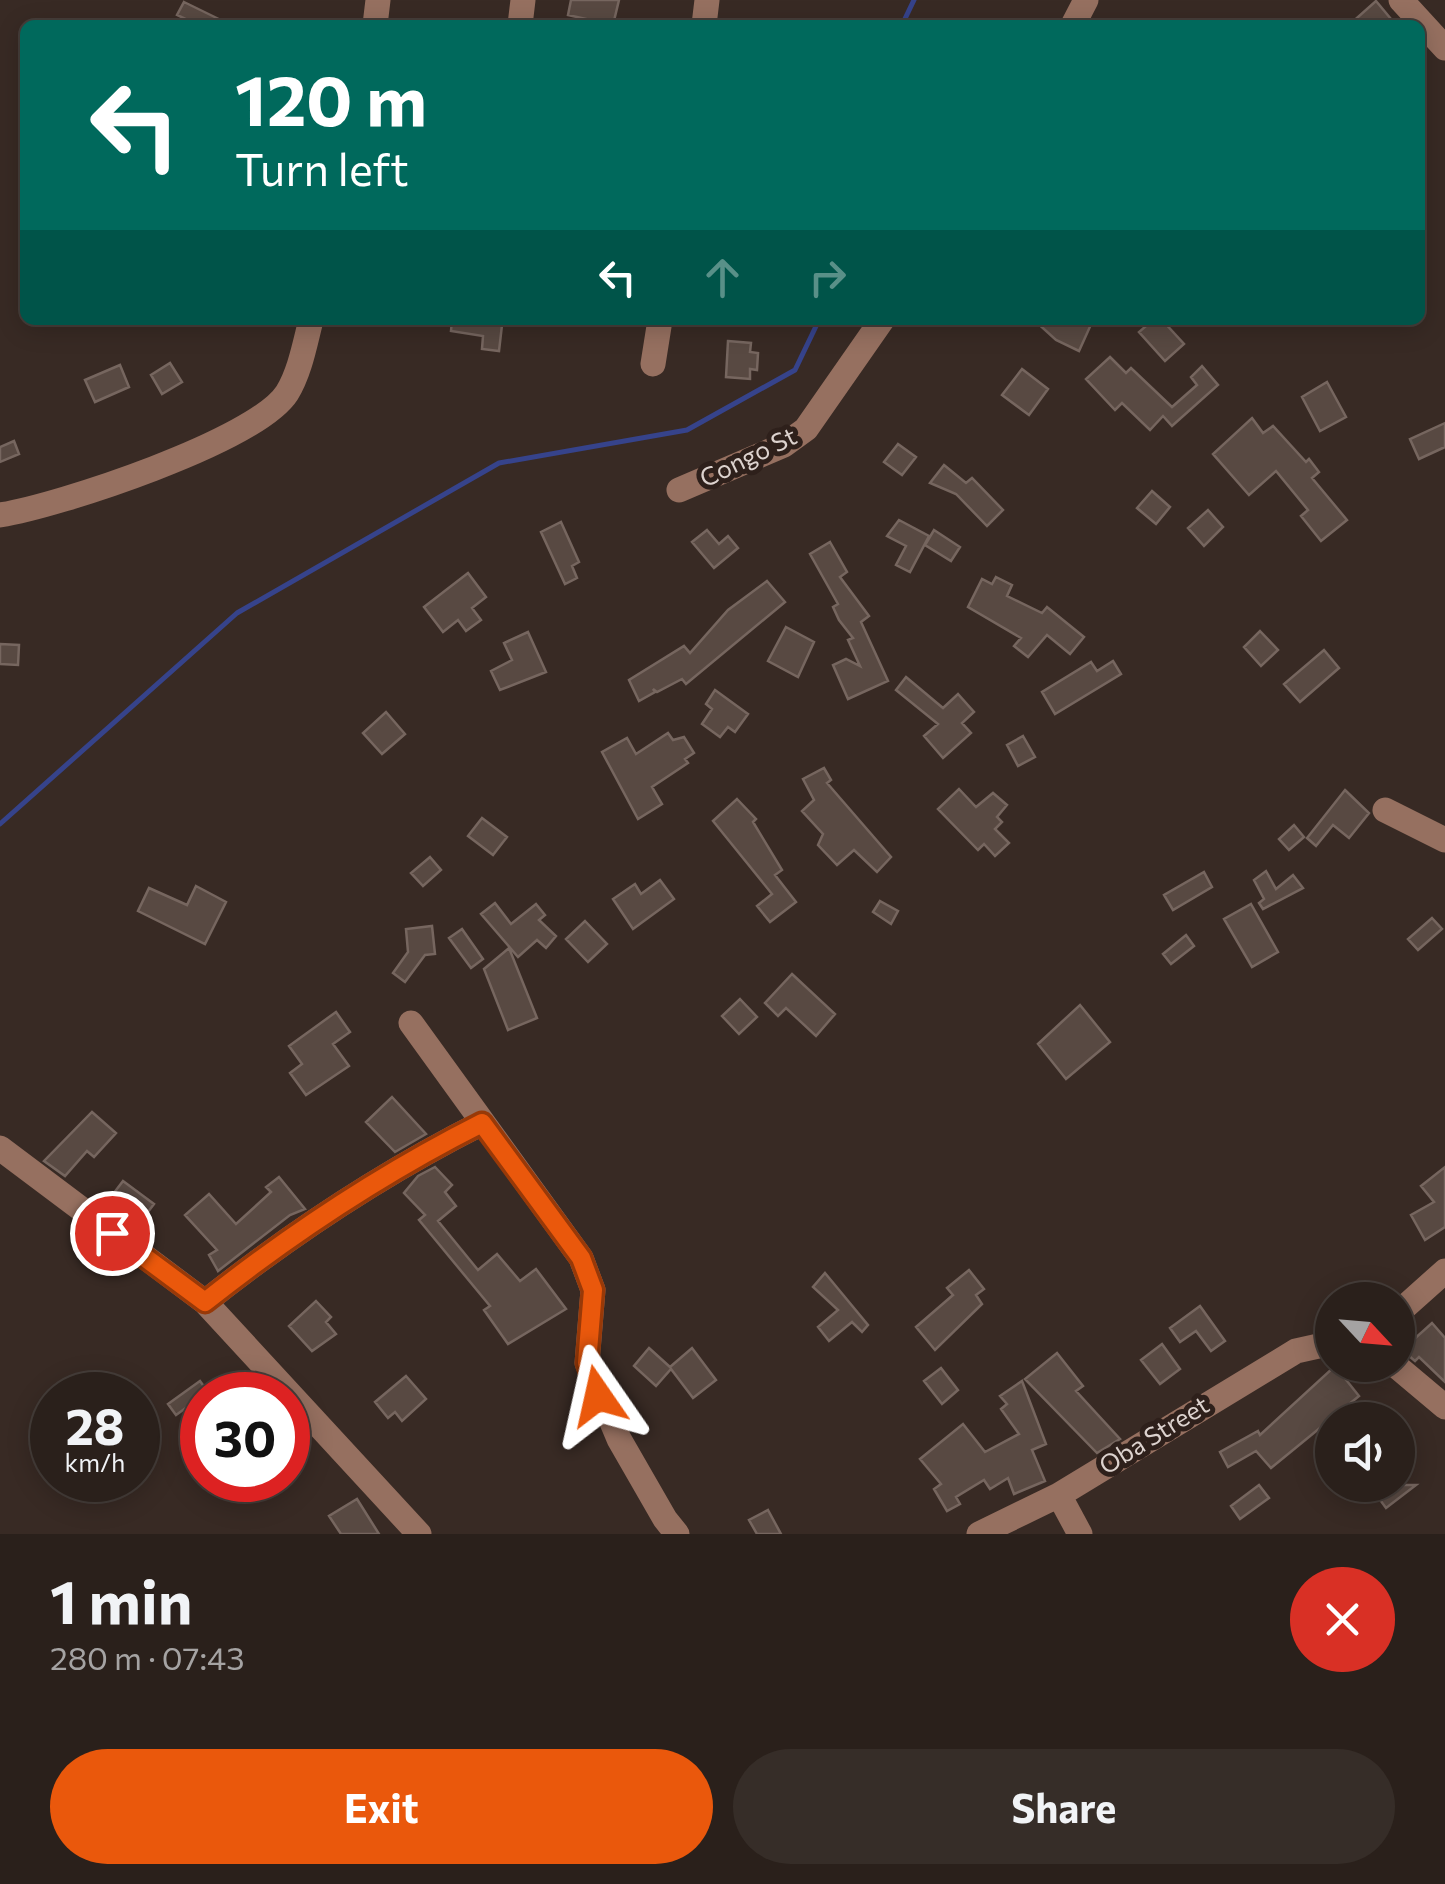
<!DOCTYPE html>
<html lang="en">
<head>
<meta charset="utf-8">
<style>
	:root { --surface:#2a201b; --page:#362d28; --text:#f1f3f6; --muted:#a5a3a3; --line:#463e3a; --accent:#ea580c }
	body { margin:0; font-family:Commissioner,sans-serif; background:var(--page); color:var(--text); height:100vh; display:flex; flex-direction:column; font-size:38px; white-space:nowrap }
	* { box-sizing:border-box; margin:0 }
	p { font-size:32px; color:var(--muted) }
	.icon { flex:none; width:55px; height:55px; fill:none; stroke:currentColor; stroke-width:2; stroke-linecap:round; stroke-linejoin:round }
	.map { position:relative; height:1534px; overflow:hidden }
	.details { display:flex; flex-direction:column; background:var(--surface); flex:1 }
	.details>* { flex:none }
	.top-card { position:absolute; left:20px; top:20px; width:1405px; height:305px; border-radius:15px; box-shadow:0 5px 25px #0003,0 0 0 2px var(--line); background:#00695c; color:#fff; overflow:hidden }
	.needle { width:65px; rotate:116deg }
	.controls { position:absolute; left:1315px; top:1282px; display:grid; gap:20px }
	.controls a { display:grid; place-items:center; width:100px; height:100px; border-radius:50%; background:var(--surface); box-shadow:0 5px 25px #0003,0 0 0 2px var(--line); font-size:50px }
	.speed { position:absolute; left:30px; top:1372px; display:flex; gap:20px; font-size:50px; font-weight:700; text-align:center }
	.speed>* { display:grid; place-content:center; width:130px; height:130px; border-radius:50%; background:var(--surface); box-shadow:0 5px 25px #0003,0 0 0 2px var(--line); line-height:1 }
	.speed small { font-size:25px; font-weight:400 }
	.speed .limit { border:15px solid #d22; background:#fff; color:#111 }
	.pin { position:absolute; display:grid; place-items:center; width:85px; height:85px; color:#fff; margin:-42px; border:5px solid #fff; border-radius:50%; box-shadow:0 2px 10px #0007 }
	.me { position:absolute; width:110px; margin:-55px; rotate:349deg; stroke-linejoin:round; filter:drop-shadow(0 0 8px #0008) }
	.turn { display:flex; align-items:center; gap:35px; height:210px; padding:0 50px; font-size:45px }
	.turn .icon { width:130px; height:130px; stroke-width:2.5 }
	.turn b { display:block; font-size:70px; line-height:85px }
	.lanes { display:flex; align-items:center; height:95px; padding:0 50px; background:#0003; justify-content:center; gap:50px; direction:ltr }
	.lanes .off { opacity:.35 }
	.round { display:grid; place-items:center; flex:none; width:105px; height:105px; border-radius:52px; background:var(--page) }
	.overview { display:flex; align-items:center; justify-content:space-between; height:170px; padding:0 50px }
	h1 { font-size:60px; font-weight:700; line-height:75px }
	.action { display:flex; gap:20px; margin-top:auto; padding:20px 50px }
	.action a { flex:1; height:115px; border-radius:60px; background:var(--accent); color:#fff; font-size:40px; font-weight:700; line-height:115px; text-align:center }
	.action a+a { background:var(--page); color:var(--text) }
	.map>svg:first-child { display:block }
</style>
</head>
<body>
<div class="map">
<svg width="1445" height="1534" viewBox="0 0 1445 1534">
	<rect width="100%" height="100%" fill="#382a24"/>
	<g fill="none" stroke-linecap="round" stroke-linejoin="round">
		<path stroke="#36438b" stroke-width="5" d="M902,25l12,-25
			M0,824l237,-211 262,-150 188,-33 108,-60 24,-50"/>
	</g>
	<path fill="#584942" stroke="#76665f" stroke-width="2.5" d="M571,0h48l-6,25 -45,-10z
		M1376,1l20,24h-47z
		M184,2l47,23h-33l-21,-10z
		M452,320l50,5 -3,26 -17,-2 1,-13 -32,-5z
		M1034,320h59l-14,31 -23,-11z
		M1153,320h9l22,24 -19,17 -26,-29z
		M728,341l23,2 -1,9 8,1 -1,17 -7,-1v10l-24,-2z
		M1110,357l16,16 5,-5 41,39 25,-22 -6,-8 11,-11 16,19 -46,41 -9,-10 -13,14 -28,-27 -7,7 -29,-31z
		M170,363l12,19 -20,12 -11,-19z
		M120,365l9,22 -34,15 -10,-22z
		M1022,369l26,20 -19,26 -27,-20z
		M1327,382l19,35 -26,14 -18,-34z
		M1252,418l11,15 10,-7 33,36 3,-3 10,13 -7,6 35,42 -26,21 -20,-25 7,-6 -32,-39 -27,24 -36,-41z
		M1445,423v24l-26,12 -9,-20z
		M14,441l5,13 -19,8v-15z
		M898,444l18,13 -14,18 -18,-13z
		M944,465l22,18 6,-5 31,32 -16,16 -31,-32 -26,-11z
		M1152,491l18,16 -14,17 -19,-16z
		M1208,510l15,17 -19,19 -16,-18z
		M899,520l30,16 -19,36 -14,-7 10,-19 -19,-10z
		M561,522l18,40 -7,4 5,12 -12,6 -24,-52z
		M707,530l12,14 9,-8 10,12 -24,20 -22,-26z
		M934,530l26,17 -9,14 -26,-16z
		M830,542l17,30 -7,5 29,39 -8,6 27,59 -40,18 -15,-34 13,-6 14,7 -12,-26 5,-2 -14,-18 -6,-13 5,-3 -28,-50z
		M468,573l18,24 -14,11 9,12 -15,11 -8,-11 -15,12 -19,-25z
		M996,577l16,8 -5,11 35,17 5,-6 37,30 -14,17 -23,-19 -19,22 -14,-11 7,-8 -53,-31 14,-28 10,5z
		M767,581l18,21 -99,82 -4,-5 -25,13 -4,-3 2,3 -16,9 -10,-21 55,-34 6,7 38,-43z
		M786,627l28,15 -16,35 -30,-16z
		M1260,631l18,19 -17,16 -17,-19z
		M528,632l18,40 -46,18 -9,-19 21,-11 -8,-17z
		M0,644l19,1 -1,20 -18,-1z
		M1324,650l15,18 -39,34 -16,-18z
		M1113,661l8,13 -66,40 -13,-22 49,-30 6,9z
		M906,677l37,31 15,-14 16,18 -12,11 9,10 -28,25 -19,-22 14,-12 -42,-34z
		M715,690l33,24 -13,18 -7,-5 -8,10 -18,-13 10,-15 -6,-5z
		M386,712l19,22 -23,20 -19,-21z
		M668,733l5,7 11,-3 10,16 -9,6 3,4 -36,24 10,17 -24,15 -36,-67 25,-14 9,16z
		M1023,736l12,21 -17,9 -11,-21z
		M824,768l7,12 -4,3 64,74 -14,15 -23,-22 -17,15 -19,-20 5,-11 -21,-23 12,-11 -11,-21z
		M959,789l17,18 17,-14 14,12 -10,12 5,5 -7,7 14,14 -14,13 -11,-12 -6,6 -40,-41z
		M1345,790l24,23 -20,25 -16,-13 -17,21 -9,-8z
		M737,799l19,20 -3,3 29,48 -7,5 21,27 -26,20 -13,-16 15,-12 -59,-73z
		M482,818l25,19 -14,18 -25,-19z
		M1294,825l10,12 -15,13 -10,-11z
		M430,857l11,13 -18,16 -12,-13z
		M1266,871l10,18 17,-14 10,13 -40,21 -4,-6 5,-4 -10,-19z
		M1204,872l8,15 -39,23 -9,-15z
		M660,880l14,19 -41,30 -20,-30 22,-15 6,10z
		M196,886l30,16 -21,42 -67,-33 11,-23 38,17z
		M880,901l18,10 -7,13 -18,-12z
		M495,903l16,21 25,-20 9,11 -6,5 17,16 -10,12 -9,-8 -19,17 -37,-43z
		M1251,904l27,48 -26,15 -28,-48z
		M1432,918l10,11 -24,21 -10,-11z
		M585,921l22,23 -19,18 -22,-23z
		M432,926l3,28 -10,1 -20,27 -12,-9 15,-21 -2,-23z
		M462,929l21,30 -12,9 -22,-30z
		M1186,935l8,11 -23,18 -8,-10z
		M509,948l28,70 -29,12 -24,-61z
		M792,974l43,40 -19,22 -30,-28 -8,8 -13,-13z
		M740,999l17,18 -18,17 -17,-18z
		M1080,1005l30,37 -44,37 -28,-35z
		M336,1012l14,20 -17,12 16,22 -43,29 -16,-22 12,-9 -13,-18z
		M392,1097l34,37 -31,18 -29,-30z
		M92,1112l24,21 -22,24 -7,-6 -22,25 -21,-15z
		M435,1167l17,18 -7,7 11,14 -18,15 40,49 19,-16 23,27 16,-12 30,40 -58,35 -24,-34 6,-4 -71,-86 6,-5 -21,-22 14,-17z
		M1445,1167v60l-20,13 -14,-25 23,-13 -13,-16z
		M279,1177l26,32 -15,6 -72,56 -9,-16 8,-5 -32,-35 24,-21 27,30 35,-32 -5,-5z
		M123,1181l31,23 -19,25 -31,-23z
		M969,1270l15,19 -8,6 6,9 -47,46 -19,-23 37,-32 -6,-7z
		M825,1273l43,52 -6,7 -10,-10 -23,19 -11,-14 20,-17 -25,-23z
		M316,1301l15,16 -5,5 10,12 -24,17 -23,-25z
		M1200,1306l25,35 -14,10 -15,-20 -16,11 -10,-14z
		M1432,1323l13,15v44l-26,-25 -4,4 -13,-11z
		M1162,1344l18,25 -20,15 -19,-24z
		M649,1348l21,19 22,-19 24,32 -23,18 -22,-29 -15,17 -22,-20z
		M1057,1353l26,33 -7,5 44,48 -23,14 -72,-74z
		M1335,1366l24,30 -88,72 -15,-17 -28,16 -8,-15 38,-21 2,4z
		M941,1368l17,22 -16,14 -18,-23z
		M406,1376l20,23 -24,22 -7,-9 -7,6 -13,-16z
		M200,1381l8,11 -32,23 -8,-11z
		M1022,1381l24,63 -14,6 13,31 -31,13 -6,-16 -18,11 -6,-9 -28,17 4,7 -13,7 -13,-22 7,-5 -21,-25 43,-35 22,28 34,-18 -18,-25 6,-5 -7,-8z
		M1259,1485l10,13 -29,21 -9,-13z
		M1383,1485h33l-30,23 -11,-15z
		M357,1499l22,35h-38l-12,-18z
		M768,1510l13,24h-24l-8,-14z"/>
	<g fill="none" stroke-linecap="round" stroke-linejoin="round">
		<path stroke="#967060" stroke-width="25" d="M1401,0l44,48
			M375,25l3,-25
			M520,25l3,-25
			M704,25l3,-25
			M1073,25l13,-25
			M653,364l7,-44
			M679,490l105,-45 22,-16 76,-109
			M0,515c58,-9 256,-74 287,-122 13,-21 18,-50 24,-73
			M1385,810l60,30
			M411,1023l170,235 12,32 -6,73 32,76 46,80 12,15
			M0,1148l205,154 214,232
			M205,1302c87,-69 178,-129 277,-179
			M1398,1313l47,-42
			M1395,1365l50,42
			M1059,1495l21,39
			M979,1534l80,-39 237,-144 36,-8"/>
	</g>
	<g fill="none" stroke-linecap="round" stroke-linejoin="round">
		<g stroke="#983908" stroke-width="25">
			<path id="route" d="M112,1233l93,69c87,-69 178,-129 277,-179l99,135 12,32 -6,73 11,33"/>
		</g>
		<use href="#route" stroke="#ea580c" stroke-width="18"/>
	</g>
	<g text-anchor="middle" stroke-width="10" stroke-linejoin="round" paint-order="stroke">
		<g font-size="25" fill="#dcd2ce" stroke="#2e201b">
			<text transform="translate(748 457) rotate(-26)" y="9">Congo St</text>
			<text transform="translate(1154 1435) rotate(-32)" y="9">Oba Street</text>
		</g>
	</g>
</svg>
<div class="controls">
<a><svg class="needle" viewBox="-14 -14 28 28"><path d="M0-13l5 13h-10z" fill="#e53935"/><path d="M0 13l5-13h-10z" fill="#a5a3a3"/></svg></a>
<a><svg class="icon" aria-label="sound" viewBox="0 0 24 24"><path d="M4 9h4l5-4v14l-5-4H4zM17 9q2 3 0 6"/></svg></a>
</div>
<div class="speed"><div>28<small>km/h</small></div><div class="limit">30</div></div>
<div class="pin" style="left:112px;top:1233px;background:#d93025"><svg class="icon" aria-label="arrive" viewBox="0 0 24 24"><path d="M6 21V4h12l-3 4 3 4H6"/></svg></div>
<svg class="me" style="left:598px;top:1396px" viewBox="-20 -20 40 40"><path d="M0-17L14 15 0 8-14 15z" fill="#ea580c" stroke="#fff" stroke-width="4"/></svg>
<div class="top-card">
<div class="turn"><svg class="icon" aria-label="left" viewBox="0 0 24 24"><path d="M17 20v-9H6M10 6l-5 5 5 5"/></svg><div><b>120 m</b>Turn left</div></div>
<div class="lanes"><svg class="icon" aria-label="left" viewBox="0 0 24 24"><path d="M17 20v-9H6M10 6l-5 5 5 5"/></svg><svg class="icon off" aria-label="ahead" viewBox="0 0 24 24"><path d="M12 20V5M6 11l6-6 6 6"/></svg><svg class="icon off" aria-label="right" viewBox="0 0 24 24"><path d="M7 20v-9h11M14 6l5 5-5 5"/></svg></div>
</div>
</div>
<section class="details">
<div class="overview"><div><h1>1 min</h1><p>280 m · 07:43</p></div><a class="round" style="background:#d93025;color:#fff"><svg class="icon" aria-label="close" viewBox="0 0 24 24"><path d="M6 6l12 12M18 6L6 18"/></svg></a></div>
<div class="action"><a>Exit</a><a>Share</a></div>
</section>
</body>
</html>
